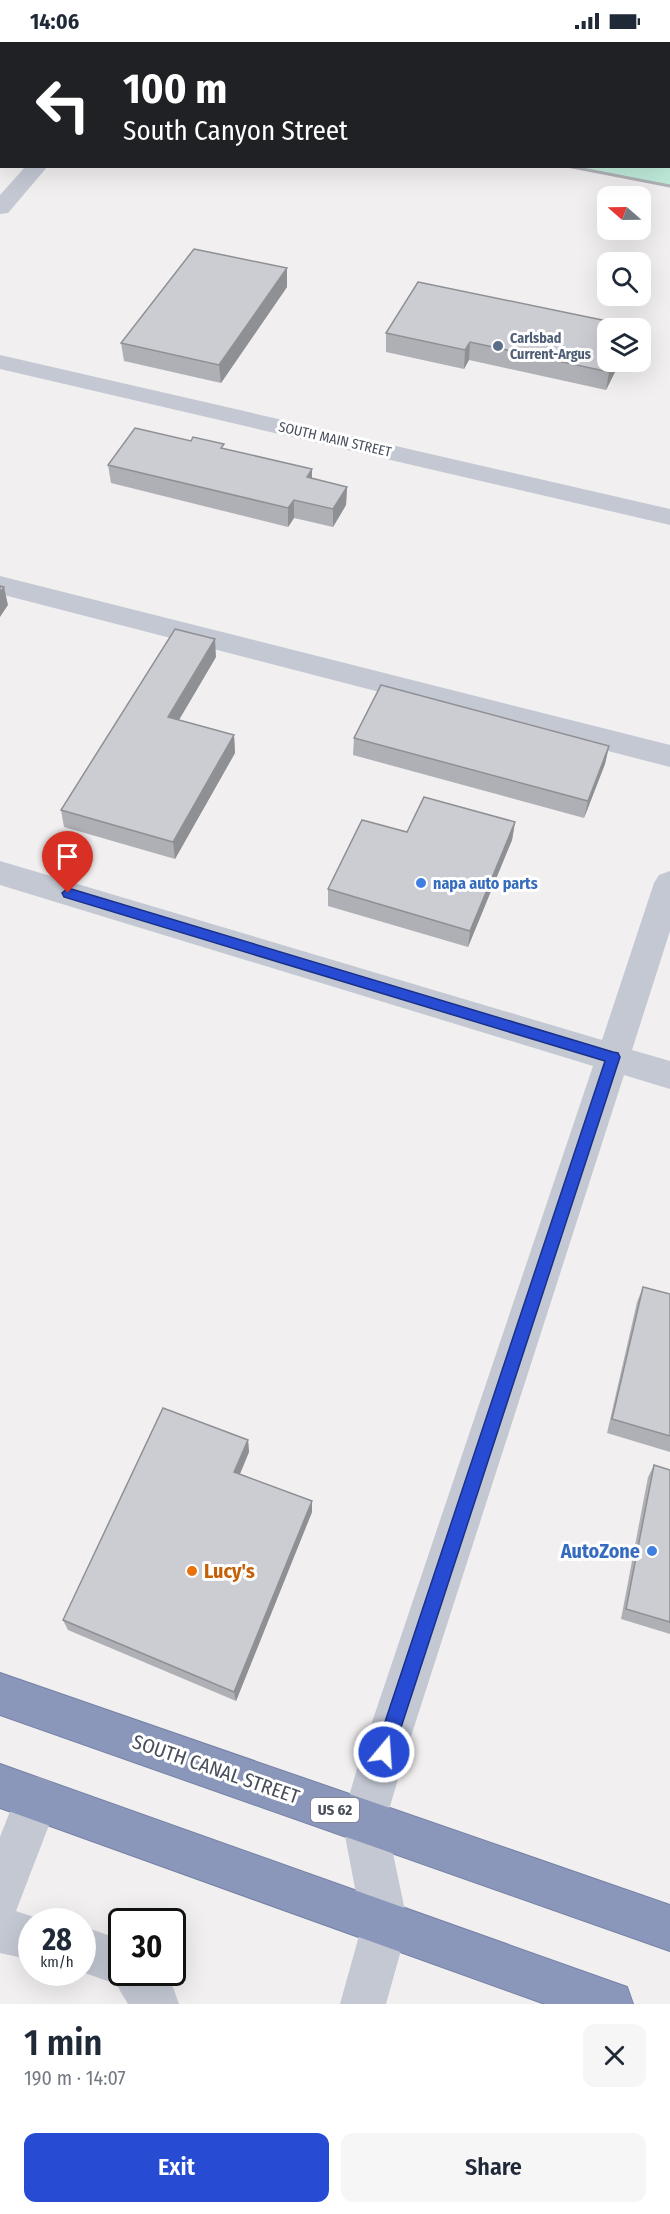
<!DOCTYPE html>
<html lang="en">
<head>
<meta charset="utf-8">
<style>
	:root { --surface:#fff; --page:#f6f6f7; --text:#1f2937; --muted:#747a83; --accent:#274cd3 }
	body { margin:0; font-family:"Fira Sans Condensed",sans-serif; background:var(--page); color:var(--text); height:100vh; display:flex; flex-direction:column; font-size:22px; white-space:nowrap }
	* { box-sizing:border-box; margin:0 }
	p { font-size:20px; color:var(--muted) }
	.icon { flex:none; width:33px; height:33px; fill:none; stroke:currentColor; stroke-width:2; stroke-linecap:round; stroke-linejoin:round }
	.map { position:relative; height:1962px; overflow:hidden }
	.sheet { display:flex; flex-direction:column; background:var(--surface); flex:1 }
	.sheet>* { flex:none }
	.guide { position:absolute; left:0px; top:0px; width:670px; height:126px; box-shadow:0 6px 24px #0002; background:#202124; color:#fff; overflow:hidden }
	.needle { width:39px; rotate:290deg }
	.controls { position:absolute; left:597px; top:144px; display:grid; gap:12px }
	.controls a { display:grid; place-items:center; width:54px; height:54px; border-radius:12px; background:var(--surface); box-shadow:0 6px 24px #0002; font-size:30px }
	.speed { position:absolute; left:18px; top:1866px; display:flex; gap:12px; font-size:30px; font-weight:700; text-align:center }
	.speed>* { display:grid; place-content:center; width:78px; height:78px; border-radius:50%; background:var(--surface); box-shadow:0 6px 24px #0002; line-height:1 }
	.speed small { font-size:15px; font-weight:400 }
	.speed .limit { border:3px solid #111; border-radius:9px; background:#fff; color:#111 }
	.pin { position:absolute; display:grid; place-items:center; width:51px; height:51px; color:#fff; margin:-62px -26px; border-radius:50% 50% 50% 0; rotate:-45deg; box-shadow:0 0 6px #0007 }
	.pin .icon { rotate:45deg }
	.me { position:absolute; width:66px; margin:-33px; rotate:18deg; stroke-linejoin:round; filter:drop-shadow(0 0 4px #0008) }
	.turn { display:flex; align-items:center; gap:21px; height:126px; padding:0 24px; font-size:27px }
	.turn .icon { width:78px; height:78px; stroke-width:2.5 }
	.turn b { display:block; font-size:42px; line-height:51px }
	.round { display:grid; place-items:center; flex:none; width:63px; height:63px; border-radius:12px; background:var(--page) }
	.head { display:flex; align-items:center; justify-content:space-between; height:102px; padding:0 24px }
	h1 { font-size:36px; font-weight:600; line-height:45px }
	.cta { display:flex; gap:12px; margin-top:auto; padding:12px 24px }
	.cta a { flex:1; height:69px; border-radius:12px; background:var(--accent); color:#fff; font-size:24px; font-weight:600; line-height:69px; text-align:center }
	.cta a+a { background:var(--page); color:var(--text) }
	.status { display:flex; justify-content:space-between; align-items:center; height:42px; padding:0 30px; background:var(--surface); direction:ltr }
	.status svg { height:16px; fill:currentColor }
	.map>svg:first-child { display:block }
</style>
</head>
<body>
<div class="status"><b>14:06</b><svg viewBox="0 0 49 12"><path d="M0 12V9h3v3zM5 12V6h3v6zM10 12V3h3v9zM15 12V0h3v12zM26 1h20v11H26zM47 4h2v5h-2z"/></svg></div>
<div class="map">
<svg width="670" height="1962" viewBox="0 0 670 1962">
	<rect width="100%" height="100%" fill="#f1efef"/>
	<path fill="#c0ecdb" d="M0,0h670v144l-103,-19 102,-1v-122h-667l-1,16z"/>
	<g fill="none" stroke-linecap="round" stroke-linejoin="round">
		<g stroke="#7582a6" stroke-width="2">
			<path id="highway" d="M0,1631l670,232v46l-670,-236z
				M0,1722l610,217 17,6 6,17h-88l-545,-196z"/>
		</g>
		<path fill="#c3c8d3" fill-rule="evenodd" d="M5,0h26l1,2h-26z
			M144,0h20l-21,2z
			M26,124h22l-40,47 -8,1v-19z
			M0,313l670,154v16l-670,-156z
			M0,534l670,169v22l-670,-173z
			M0,819l602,179 52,-157 5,-8 11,-4v60l-38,119 38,11v28l-46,-14 -218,677 -20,68 22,105 -22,79h-46l22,-79 -20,-105 20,-68 231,-686 -593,-181z
			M37,1735l16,6 6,16 -43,112 33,11h-17v38l-32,-7v-116l21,-54z
			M82,1884l40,14v32h40l11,15 6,17h-51l-12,-20 -34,-12z"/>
		<use href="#highway" fill="#8a97ba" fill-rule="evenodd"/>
		<path stroke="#b1b3b9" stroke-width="3" d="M567,124l103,20"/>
	</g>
	<path fill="#afb0b5" d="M287,226v19l-66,96 -97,-22 -3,-18z
		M631,284l-1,2h-22v34h12l-14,28 -137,-30 -5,9 -78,-17v-19z
		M224,407l88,20v10l35,8 -1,18 -13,22 -39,-9 -6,9 -177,-44 -3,-18z
		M216,615l-37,63 55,15 1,18 -60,106 -111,-32 -3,-17z
		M354,696l255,8 -4,18 -21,54 -231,-63z
		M515,780l-3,18 -44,107 -140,-41v-17l79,-57z
		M643,1245l27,7v158l-63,-19 30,-131z
		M248,1398l1,12 -9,22 72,27v11l-76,189 -168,-71 -5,-10z
		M654,1423l16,5v164l-49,-15 27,-142z"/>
	<path fill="#8f9094" d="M287,226v19l-66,96 -2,-18z
		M470,300l-1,18 -5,9 1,-19z
		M614,320h6l-14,28 3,-18z
		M312,427v19l-5,-11z
		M347,445l-1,18 -13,22v-18z
		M294,458v18l-6,9v-19z
		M4,545l4,18 -8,12v-24z
		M215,597l1,18 -46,78 -2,-18z
		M234,693l1,18 -60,106 -2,-17z
		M609,704l-4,18 -21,54 4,-17z
		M515,780l-3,18 -44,107 2,-16z
		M248,1398l1,12 -13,31 -2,-11z
		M312,1459v11l-76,189 -2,-9z"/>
	<path fill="#cccdd3" stroke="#8f9094" stroke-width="1.5" d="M194,207l93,19 -68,97 -98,-22z
		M418,240l213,44 -2,2h-21v34h6l-5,10 -139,-30 -5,8 -79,-17z
		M135,386l56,13 2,-4 31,7 -3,4 91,21 -5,8 40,10 -14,22 -39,-9 -6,8 -180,-43z
		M0,544l4,1 -4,6z
		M175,587l40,10 -47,78 66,18 -61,107 -112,-32z
		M381,643l228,61 -21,55 -234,-63z
		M424,755l91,25 -45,109 -142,-42 34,-69 45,12z
		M643,1245l27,7v142l-58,-17z
		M163,1366l85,32 -14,32 78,29 -78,191 -171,-72z
		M654,1423l16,5v152l-44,-13z"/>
	<path fill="#274cd3" stroke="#193189" stroke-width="1.5" d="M68,846l545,164 5,1 2,4 -227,695 -3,6 -6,3 -6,-3 -3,-6 230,-691 -541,-164 -2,-4z"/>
	<circle fill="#5c6f8a" stroke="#fff" stroke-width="2" cx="498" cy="304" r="6"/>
	<g fill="#3f7fe0" stroke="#fff" stroke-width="2">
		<circle cx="421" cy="841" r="6"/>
		<circle cx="652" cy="1509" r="6"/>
	</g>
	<circle fill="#e8710a" stroke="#fff" stroke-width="2" cx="192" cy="1529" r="6"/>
	<g text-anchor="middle" stroke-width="6" stroke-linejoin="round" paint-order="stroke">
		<g font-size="14" font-weight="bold" fill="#4e5e75" stroke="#fff" text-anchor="start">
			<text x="510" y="301">Carlsbad<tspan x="510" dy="16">Current-Argus</tspan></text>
		</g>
		<g font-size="14" fill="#484e5b" stroke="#fff">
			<text transform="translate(335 397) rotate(13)" y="5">SOUTH MAIN STREET</text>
		</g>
		<rect fill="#fff" stroke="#7f838c" stroke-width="1.5" x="311" y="1756" width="48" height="24" rx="4.5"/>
		<g font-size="15" font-weight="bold" fill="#484e5b">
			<text x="335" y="1773">US 62</text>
		</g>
		<g font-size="16" font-weight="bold" fill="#366cbe" stroke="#fff" text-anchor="start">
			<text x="433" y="847">napa auto parts</text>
		</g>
		<g font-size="20" font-weight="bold" fill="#366cbe" stroke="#fff" text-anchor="end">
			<text x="640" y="1516">AutoZone</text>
		</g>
		<g font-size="20" font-weight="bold" fill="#c56008" stroke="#fff" text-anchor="start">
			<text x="204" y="1536">Lucy's</text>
		</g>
		<g font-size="20" fill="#484e5b" stroke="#fff">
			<text transform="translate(216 1727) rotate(19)" y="7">SOUTH CANAL STREET</text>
		</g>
	</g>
</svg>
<div class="controls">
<a><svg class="needle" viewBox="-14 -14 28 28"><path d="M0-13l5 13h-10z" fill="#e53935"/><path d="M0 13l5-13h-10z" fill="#747a83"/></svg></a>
<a><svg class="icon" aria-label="search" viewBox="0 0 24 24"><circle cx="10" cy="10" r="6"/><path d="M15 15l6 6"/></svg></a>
<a><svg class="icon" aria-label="layers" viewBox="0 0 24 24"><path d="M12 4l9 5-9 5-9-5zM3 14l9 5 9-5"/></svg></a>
</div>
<div class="speed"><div>28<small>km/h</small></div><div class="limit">30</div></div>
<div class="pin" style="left:68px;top:851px;background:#d93025"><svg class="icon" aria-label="arrive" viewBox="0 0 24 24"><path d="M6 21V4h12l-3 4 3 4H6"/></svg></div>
<svg class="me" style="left:384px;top:1710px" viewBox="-20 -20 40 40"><circle r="17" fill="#274cd3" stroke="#fff" stroke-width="3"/><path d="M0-11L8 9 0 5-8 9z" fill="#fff"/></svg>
<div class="guide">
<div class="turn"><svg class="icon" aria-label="left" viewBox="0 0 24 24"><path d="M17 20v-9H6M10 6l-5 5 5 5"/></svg><div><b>100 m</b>South Canyon Street</div></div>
</div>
</div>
<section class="sheet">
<div class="head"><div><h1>1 min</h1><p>190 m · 14:07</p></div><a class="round"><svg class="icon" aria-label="close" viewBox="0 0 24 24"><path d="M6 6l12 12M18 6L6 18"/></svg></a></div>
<div class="cta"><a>Exit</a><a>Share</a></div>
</section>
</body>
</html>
